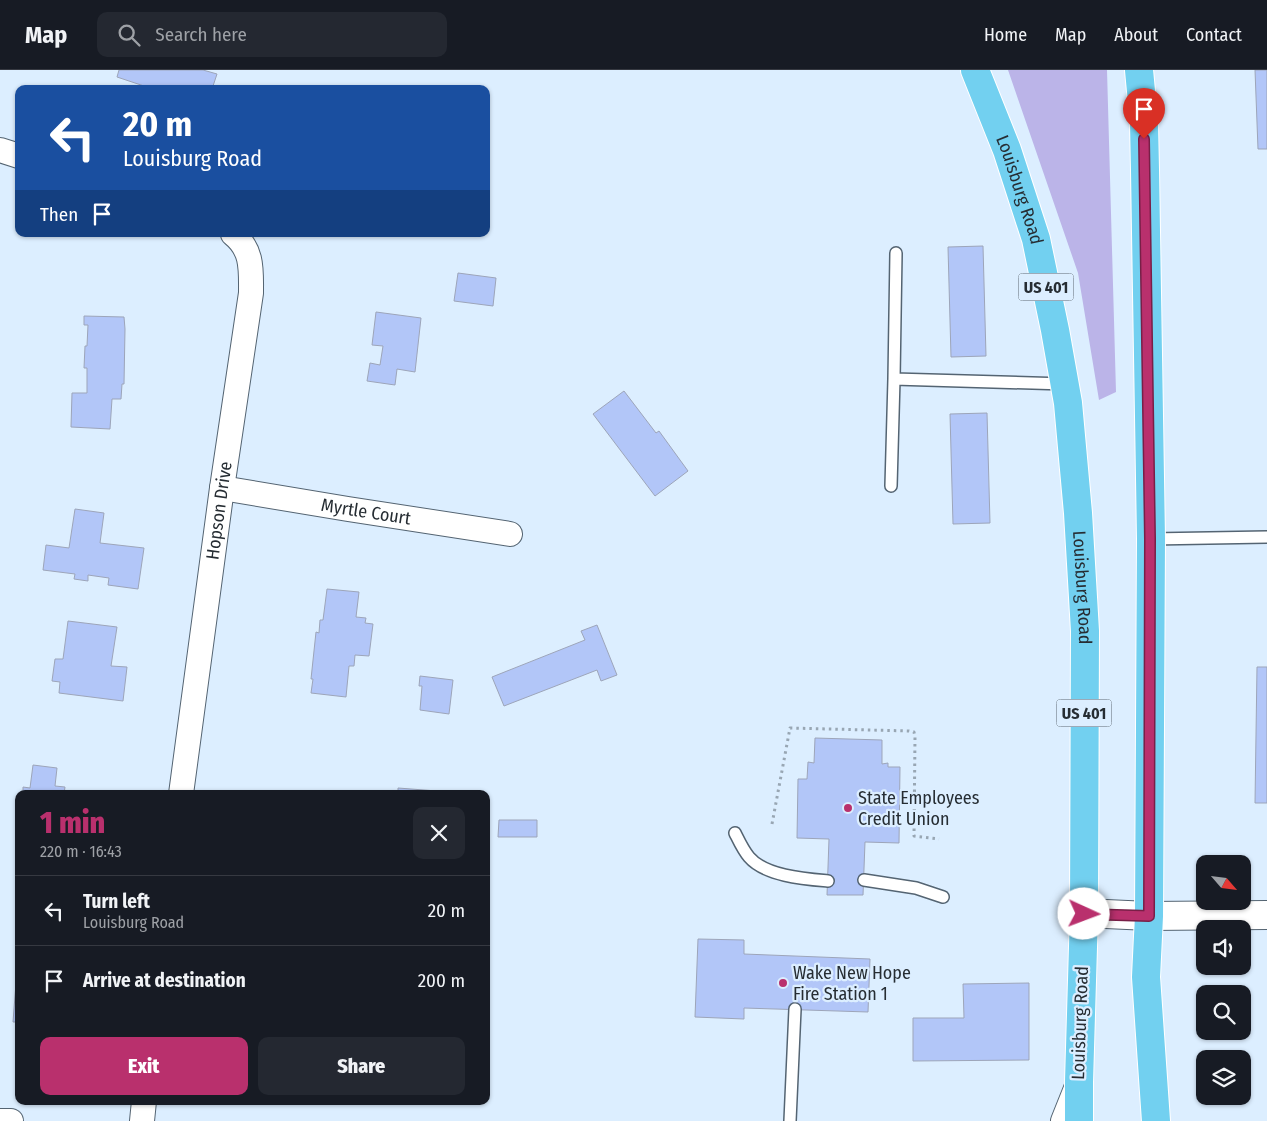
<!DOCTYPE html>
<html lang="en">
<head>
<meta charset="utf-8">
<style>
	:root { --surface:#171b24; --page:#242831; --text:#f1f3f6; --muted:#9ea1a6; --line:#363941; --accent:#b9306d }
	body { margin:0; font-family:"Fira Sans Condensed",sans-serif; background:var(--page); color:var(--text); height:100vh; display:flex; flex-direction:column; font-size:19px; white-space:nowrap }
	* { box-sizing:border-box; margin:0 }
	p { font-size:16px; color:var(--muted) }
	.icon { flex:none; width:28px; height:28px; fill:none; stroke:currentColor; stroke-width:2; stroke-linecap:round; stroke-linejoin:round }
	.map { position:relative; flex:1; overflow:hidden }
	.drawer { position:absolute; left:15px; top:720px; width:475px; height:315px; display:flex; flex-direction:column; background:var(--surface); border-radius:10px; box-shadow:0 1px 4px #0004 }
	.drawer>* { flex:none }
	.banner { position:absolute; left:15px; top:15px; width:475px; height:152px; border-radius:10px; box-shadow:0 1px 4px #0004; background:#1a4fa0; color:#fff; overflow:hidden }
	.needle { width:32px; rotate:118deg }
	.fabs { position:absolute; left:1196px; top:785px; display:grid; gap:10px }
	.fabs a { display:grid; place-items:center; width:55px; height:55px; border-radius:10px; background:var(--surface); box-shadow:0 1px 4px #0004; font-size:25px }
	.pin { position:absolute; display:grid; place-items:center; width:42px; height:42px; color:#fff; margin:-51px -21px; border-radius:50% 50% 50% 0; rotate:-45deg; box-shadow:0 0 5px #0007 }
	.pin .icon { rotate:45deg }
	.me { position:absolute; width:55px; margin:-28px; rotate:92deg; stroke-linejoin:round; filter:drop-shadow(0 0 4px #0008) }
	.turn { display:flex; align-items:center; gap:18px; height:105px; padding:0 25px; font-size:22px }
	.turn .icon { width:65px; height:65px; stroke-width:2.5 }
	.turn b { display:block; font-size:35px; line-height:42px }
	.then { display:flex; align-items:center; height:48px; padding:0 25px; background:#0003; gap:10px; font-size:19px }
	.round { display:grid; place-items:center; flex:none; width:52px; height:52px; border-radius:10px; background:var(--page) }
	.summary { display:flex; align-items:center; justify-content:space-between; height:85px; padding:0 25px }
	h1 { font-size:30px; font-weight:800; line-height:38px; color:var(--accent) }
	.cta { display:flex; gap:10px; margin-top:auto; padding:10px 25px }
	.cta a { flex:1; height:58px; border-radius:10px; background:var(--accent); color:#fff; font-size:20px; font-weight:800; line-height:58px; text-align:center }
	.cta a+a { background:var(--page); color:var(--text) }
	ul { padding:0; list-style:none }
	li { display:flex; align-items:center; gap:15px; height:70px; padding:0 25px; border-top:1px solid var(--line) }
	li div { flex:1 }
	li b { display:block; font-size:19px }
	li em { font-style:normal }
	header { display:flex; align-items:center; gap:30px; box-sizing:border-box; height:70px; padding:0 25px; background:var(--surface); border-bottom:1px solid var(--line) }
	header strong { font-size:24px }
	nav { display:flex; gap:28px; margin-inline-start:auto; font-size:18px }
	.search { width:350px; height:45px; background:var(--page); display:flex; align-items:center; gap:12px; box-sizing:border-box; padding:0 18px; border-radius:10px; color:var(--muted); font-size:19px }
	.map>svg:first-child { display:block }
</style>
</head>
<body>
<header>
<strong>Map</strong>
<div class="search"><svg class="icon" aria-label="search" viewBox="0 0 24 24"><circle cx="10" cy="10" r="6"/><path d="M15 15l6 6"/></svg>Search here</div>
<nav><a>Home</a><a>Map</a><a>About</a><a>Contact</a></nav>
</header>
<div class="map">
<svg width="1267" height="1051" viewBox="0 0 1267 1051">
	<rect width="100%" height="100%" fill="#dceeff"/>
	<path fill="#bbb4e8" d="M1008,0h99l9,322 -17,8 -21,-127z"/>
	<path fill="#b2c6f8" stroke="#9da5b9" d="M119,0h84l14,4 -5,15h-59l-36,-12z
		M1255,0h12v79h-9z
		M983,176l3,110 -35,1 -3,-110z
		M458,203l38,5 -3,28 -39,-5z
		M376,242l45,6 -6,54 -18,-3 -2,16 -28,-4 3,-18 10,2 3,-19 -11,-1z
		M84,246l40,1 1,12 -1,55h-2l-1,15h-9l-2,30 -39,-2 1,-34h15v-25h-3l1,-22h2l1,-21h-4z
		M624,321l32,42 3,-2 29,40 -33,25 -62,-82z
		M987,343l3,110 -37,1 -3,-110z
		M75,439l29,4 -4,30 44,5 -6,41 -30,-4 1,-7 -21,-3v6l-14,-2 1,-5 -32,-4 3,-25 23,3z
		M327,519l32,3 -3,25 10,1 -1,5 8,1 -4,32 -14,-1 -1,11h-5l-3,31 -35,-4 2,-14h-2l5,-47 3,1 1,-13h3z
		M68,551l49,6 -6,39 16,1 -4,34 -64,-8 1,-11 -8,-1 3,-22h8z
		M597,555l20,50 -16,6 -4,-11 -93,36 -12,-29 93,-37 -4,-9z
		M1257,597h10v136h-12z
		M420,606l33,4 -4,34 -29,-4 2,-24h-3z
		M815,668l67,2v24l6,-1v4h12l-1,76 -34,-1 -2,53h-36l2,-56 -32,-1 1,-59h9l1,-17 6,1z
		M33,695l24,3 -2,18 10,1 -1,7h-41v-7l7,1z
		M398,718l39,3v3h-39z
		M499,750h38v17h-39z
		M698,869l46,1v14l126,5 -2,53 -124,-4v11l-49,-2z
		M16,913h3v39h-6z
		M1029,913v77l-116,1v-43h51l-1,-34z"/>
	<g fill="none" stroke-linecap="round" stroke-linejoin="round">
		<g stroke="#546472" stroke-width="14">
			<path id="lane" d="M894,309l2,-126
				M891,416l3,-107 171,5
				M1151,469l116,-2
				M735,763c4,8 8,17 14,24 16,19 56,22 79,24
				M864,810l52,8 27,9
				M790,1051l5,-112"/>
		</g>
		<g stroke="#546472" stroke-width="26">
			<g id="street">
				<path d="M0,80l19,6"/>
				<path id="s1" d="M222,418l126,21 162,25"/>
				<path id="s2" d="M181,724l41,-306 29,-195c0,-23 2,-43 -18,-59"/>
				<path d="M0,1051h11"/>
				<path d="M142,1051l2,-20"/>
				<path d="M1063,1051l14,-35"/>
			</g>
		</g>
		<g stroke="#546472" stroke-width="30">
			<path id="secondary" d="M1084,843l65,3 118,-1"/>
		</g>
		<g stroke="#fff" stroke-width="30">
			<g id="highway">
				<path id="s3" d="M975,0l32,80 29,89 19,91 13,73 10,110 7,118 -1,282 -5,169v39"/>
				<path d="M1139,0l5,53 1,47 6,369 -2,377 -3,61 10,144"/>
			</g>
		</g>
		<path stroke="#98a6b3" stroke-width="3" stroke-dasharray="2.5 4" stroke-linecap="butt" d="M772,754l18,-96 119,3 5,1 1,5 -1,99 25,3"/>
		<use href="#lane" stroke="#fff" stroke-width="11"/>
		<use href="#street" stroke="#fff" stroke-width="24"/>
		<use href="#secondary" stroke="#fff" stroke-width="28"/>
		<use href="#highway" stroke="#72d0f0" stroke-width="28"/>
	</g>
	<g fill="none" stroke-linecap="round" stroke-linejoin="round">
		<g stroke="#781f47" stroke-width="12">
			<path id="route" d="M1084,844l65,2 1,-377 -6,-400"/>
		</g>
		<use href="#route" stroke="#b9306d" stroke-width="9"/>
	</g>
	<g fill="#b9306d" stroke="#dceeff" stroke-width="2">
		<circle cx="848" cy="738" r="5"/>
		<circle cx="783" cy="913" r="5"/>
	</g>
	<g text-anchor="middle" stroke-width="4.5" stroke-linejoin="round" paint-order="stroke">
		<g fill="#dceeff" stroke="#5d6770" stroke-width="1">
			<rect x="1018.5" y="203.5" width="55" height="27" rx="4"/>
			<rect x="1056.5" y="629.5" width="55" height="27" rx="4"/>
		</g>
		<g font-size="16" font-weight="bold" fill="#262d33">
			<text x="1046" y="223">US 401</text>
			<text x="1084" y="649">US 401</text>
		</g>
		<g font-size="18" fill="#262d33" stroke="#dceeff">
			<text dy="6" stroke="none"><textPath href="#s3" startOffset="128">Louisburg Road</textPath></text>
			<text dy="6" stroke="none"><textPath href="#s2" startOffset="286">Hopson Drive</textPath></text>
			<text dy="6" stroke="none"><textPath href="#s1" startOffset="146">Myrtle Court</textPath></text>
			<text dy="6" stroke="none"><textPath href="#s3" startOffset="532">Louisburg Road</textPath></text>
			<text transform="translate(1080 953) rotate(-88)" y="6">Louisburg Road</text>
		</g>
		<g font-size="18" fill="#262d33" stroke="#dceeff" text-anchor="start">
			<text x="858" y="734">State Employees<tspan x="858" dy="21">Credit Union</tspan></text>
			<text x="793" y="909">Wake New Hope<tspan x="793" dy="21">Fire Station 1</tspan></text>
		</g>
	</g>
</svg>
<div class="fabs">
<a><svg class="needle" viewBox="-14 -14 28 28"><path d="M0-13l5 13h-10z" fill="#e53935"/><path d="M0 13l5-13h-10z" fill="#9ea1a6"/></svg></a>
<a><svg class="icon" aria-label="sound" viewBox="0 0 24 24"><path d="M4 9h4l5-4v14l-5-4H4zM17 9q2 3 0 6"/></svg></a>
<a><svg class="icon" aria-label="search" viewBox="0 0 24 24"><circle cx="10" cy="10" r="6"/><path d="M15 15l6 6"/></svg></a>
<a><svg class="icon" aria-label="layers" viewBox="0 0 24 24"><path d="M12 4l9 5-9 5-9-5zM3 14l9 5 9-5"/></svg></a>
</div>
<div class="pin" style="left:1144px;top:69px;background:#d93025"><svg class="icon" aria-label="arrive" viewBox="0 0 24 24"><path d="M6 21V4h12l-3 4 3 4H6"/></svg></div>
<svg class="me" style="left:1084px;top:844px" viewBox="-20 -20 40 40"><circle r="19" fill="#fff"/><path d="M0-13L10 11 0 6-10 11z" fill="#b9306d"/></svg>
<div class="banner">
<div class="turn"><svg class="icon" aria-label="left" viewBox="0 0 24 24"><path d="M17 20v-9H6M10 6l-5 5 5 5"/></svg><div><b>20 m</b>Louisburg Road</div></div>
<div class="then">Then<svg class="icon" aria-label="arrive" viewBox="0 0 24 24"><path d="M6 21V4h12l-3 4 3 4H6"/></svg></div>
</div>
<section class="drawer">
<div class="summary"><div><h1>1 min</h1><p>220 m · 16:43</p></div><a class="round"><svg class="icon" aria-label="close" viewBox="0 0 24 24"><path d="M6 6l12 12M18 6L6 18"/></svg></a></div>
<ul>
<li><svg class="icon" aria-label="left" viewBox="0 0 24 24"><path d="M17 20v-9H6M10 6l-5 5 5 5"/></svg><div><b>Turn left</b><p>Louisburg Road</p></div><em>20 m</em></li>
<li><svg class="icon" aria-label="arrive" viewBox="0 0 24 24"><path d="M6 21V4h12l-3 4 3 4H6"/></svg><div><b>Arrive at destination</b></div><em>200 m</em></li>
</ul>
<div class="cta"><a>Exit</a><a>Share</a></div>
</section>
</div>
</body>
</html>
